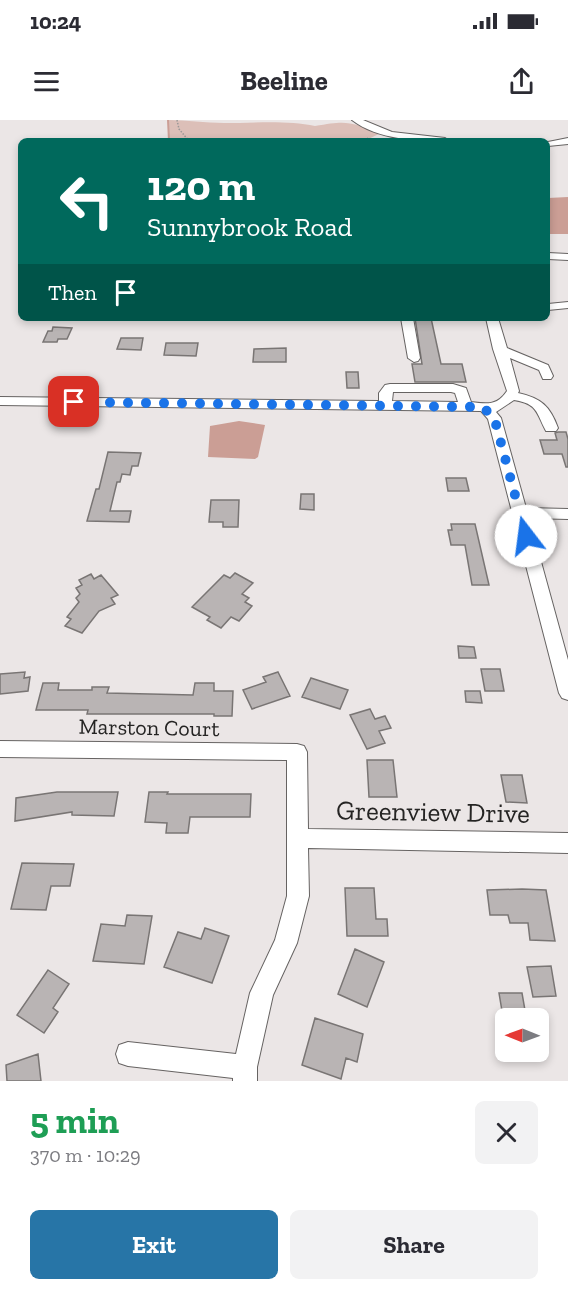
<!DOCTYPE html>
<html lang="en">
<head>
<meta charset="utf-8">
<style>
	:root { --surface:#fff; --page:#f2f2f3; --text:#2b2b33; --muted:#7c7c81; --accent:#2775a7 }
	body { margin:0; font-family:"Zilla Slab",serif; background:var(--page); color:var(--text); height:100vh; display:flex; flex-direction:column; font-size:22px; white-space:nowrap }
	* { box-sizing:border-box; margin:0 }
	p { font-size:20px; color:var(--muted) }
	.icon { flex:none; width:33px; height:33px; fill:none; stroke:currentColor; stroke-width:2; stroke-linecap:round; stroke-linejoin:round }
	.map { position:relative; height:961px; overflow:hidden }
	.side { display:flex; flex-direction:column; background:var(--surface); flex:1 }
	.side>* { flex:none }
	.top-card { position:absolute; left:18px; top:18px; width:532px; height:183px; border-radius:9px; box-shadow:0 3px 9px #0003; background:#00695c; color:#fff; overflow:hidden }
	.needle { width:39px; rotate:271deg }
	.buttons { position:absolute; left:495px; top:888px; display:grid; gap:12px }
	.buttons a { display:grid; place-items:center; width:54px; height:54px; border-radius:9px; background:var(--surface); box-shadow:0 3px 9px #0003; font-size:30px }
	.pin { position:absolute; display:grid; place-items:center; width:51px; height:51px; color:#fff; margin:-26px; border-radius:12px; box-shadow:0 3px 9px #0006 }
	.me { position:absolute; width:66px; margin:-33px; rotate:345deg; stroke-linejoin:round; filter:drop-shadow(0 0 4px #0008) }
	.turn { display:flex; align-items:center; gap:21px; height:126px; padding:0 30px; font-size:27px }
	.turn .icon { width:78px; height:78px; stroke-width:2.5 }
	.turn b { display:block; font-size:42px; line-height:51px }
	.then { display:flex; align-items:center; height:57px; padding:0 30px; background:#0003; gap:12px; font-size:22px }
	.round { display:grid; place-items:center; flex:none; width:63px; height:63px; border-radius:9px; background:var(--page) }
	.head { display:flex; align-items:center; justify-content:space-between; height:102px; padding:0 30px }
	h1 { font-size:36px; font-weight:700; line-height:45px; color:#1e9e55 }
	.cta { display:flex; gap:12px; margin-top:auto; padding:12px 30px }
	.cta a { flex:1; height:69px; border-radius:9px; background:var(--accent); color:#fff; font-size:24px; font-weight:700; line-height:69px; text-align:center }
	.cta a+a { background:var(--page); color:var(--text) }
	.status { display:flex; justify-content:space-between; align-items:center; height:42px; padding:0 30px; background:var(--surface); direction:ltr }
	.status svg { height:16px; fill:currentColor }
	header { display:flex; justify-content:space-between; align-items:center; height:78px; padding:0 30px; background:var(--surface); font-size:27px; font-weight:700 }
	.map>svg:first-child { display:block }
</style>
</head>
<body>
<div class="status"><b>10:24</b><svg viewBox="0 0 49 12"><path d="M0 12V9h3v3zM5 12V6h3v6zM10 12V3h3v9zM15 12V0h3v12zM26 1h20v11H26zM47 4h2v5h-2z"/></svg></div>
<header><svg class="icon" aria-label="menu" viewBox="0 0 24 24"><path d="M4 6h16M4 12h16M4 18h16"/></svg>Beeline<svg class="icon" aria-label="share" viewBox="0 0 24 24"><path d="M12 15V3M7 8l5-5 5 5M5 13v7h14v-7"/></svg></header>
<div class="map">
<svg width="568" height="961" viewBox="0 0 568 961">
	<rect width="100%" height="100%" fill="#ebe6e6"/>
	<path fill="#dcbfb8" d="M168,0c19,0 37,3 56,3 29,0 64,-3 91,3 33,-6 35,-4 66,7l-17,8h-195z"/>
	<path fill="#cb9e95" d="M568,77v37h-20v-36z
		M239,301l26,4 -7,32 -3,2 -47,-2 2,-31z"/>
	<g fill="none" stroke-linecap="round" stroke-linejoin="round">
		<path stroke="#cb9e95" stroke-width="2" d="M168,0l1,21"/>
	</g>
	<path fill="#b9b4b4" stroke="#797574" stroke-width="1.5" d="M415,198h16l10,46h21l4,18h-51l-3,-18h10z
		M53,207l19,1 -5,11h-9l-1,3h-14l5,-11h4z
		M121,218h22l-2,12 -24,-1z
		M166,223h32l-2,13 -32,-1z
		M286,228v14h-33l1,-13z
		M346,252h12l1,16h-12z
		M558,312h8l2,7v28h-2l-4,-13h-18l-4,-14h17l-2,-7z
		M108,332l33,1 -3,13h-6l-2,9 -8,-1 -2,8h-3l-7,29h21l-2,11 -42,-1 9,-32h3z
		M446,358h20l3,13h-21z
		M301,374h13v16l-14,-1z
		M211,380h28l-1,27h-15v-5h-14z
		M451,404h24l14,61h-17l-7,-40h-14l-3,-15h4z
		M235,453l18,10 -11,11 7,4 -4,4 7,4 -13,15 -8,-4 -10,11 -14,-8 3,-3 -18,-10 32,-32 6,3z
		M91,454l3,5 7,-4 17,20 -7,3 4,6 -16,7 -17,22 -17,-7 6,-7 -4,-2 12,-15 -3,-4 4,-4 -4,-6 6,-3 -3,-5z
		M458,526l16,1 2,11h-17z
		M481,549h19l4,22h-19z
		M25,552l-1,6 6,-1 -2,14 -28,3v-20z
		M278,552l12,24 -38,13 -9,-19 23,-8 -3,-5z
		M311,558l37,12 -8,19 -38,-12z
		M43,563h16l-1,7h34v-3h17l-2,6 86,2 2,-12h19v8h19l-1,25h-18v-2h-127l1,-4h-52z
		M465,571h15l2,12 -16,-1z
		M370,589l5,10 10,-3 6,12 -12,3 6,12 -18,6 -17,-34z
		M367,640h26l4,37h-28z
		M501,655h21l5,28 -21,-1z
		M57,672h61l-4,24 -42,-1v-3l-57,9 1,-23z
		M149,672h19l-1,2h84l-1,23h-60l-2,16h-22l1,-10 -22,-1z
		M22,743l52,1 -4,22h-19l-5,24 -35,-1z
		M345,768h29l2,31h11l1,17h-41z
		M522,769l24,1 9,51 -25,-1 -2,-17h-18l-2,-8h-18l-3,-25z
		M127,795l25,1 -8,48 -51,-3 8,-37 24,2z
		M205,808l24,8 -17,47 -48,-16 14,-35 23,7z
		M355,829l29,13 -17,45 -29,-13z
		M551,846l5,30 -23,1 -6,-30z
		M48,850l21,14 -16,24 5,4 -14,21 -27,-18z
		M499,873h23l4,23 -23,1z
		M315,898l48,16 -6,28 -11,-4 -5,21 -39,-14z
		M38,934l3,27h-34l-1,-16z"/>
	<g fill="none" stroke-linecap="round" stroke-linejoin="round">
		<g stroke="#666362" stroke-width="2">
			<path id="minor" d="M352,0h11l29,12 53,6 4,3c-32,0 -71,-1 -97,-21z
				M568,18v6l-20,2v-4z
				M548,133l20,1v6l-20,-1z
				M568,182v6l-20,2v-6z
				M401,198h12l7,40 -2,3 -4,1 -6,-4z
				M486,198h12l9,30 41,17 5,11 -2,3h-8l-4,-9 -29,-12 9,33 -1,2c23,5 32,13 40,35l-2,3h-10c-10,-19 -8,-27 -32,-31l-18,12 5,6 25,90 42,1v10l-39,-1 39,142v40l-6,-2 -3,-5 -71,-274 -7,-8 -481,-6v-8l379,4v-8l6,-8 5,-1h63l13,4 5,14c16,2 26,4 36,-11l-14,-42zM393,272h58l4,1 3,9 -66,-1z
				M0,621l297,3 7,2 3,6 1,77 260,4v20l-260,-5 1,48 -12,47 -24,52 -16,72v14h-24v-3l-105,-12 -9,-3 -3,-9 3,-9 9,-3 108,12 14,-61 25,-53 12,-44v-136l-287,-3z"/>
		</g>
		<path stroke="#9b9897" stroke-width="1.5" stroke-dasharray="1.5 1.5" stroke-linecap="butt" d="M177,0l2,9 10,12
			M359,21l9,-3"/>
		<use href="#minor" fill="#fff" fill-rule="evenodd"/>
	</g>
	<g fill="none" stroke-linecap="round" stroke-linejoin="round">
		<path stroke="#1a73e8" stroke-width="10" stroke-dasharray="0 18" d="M74,282l408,5 12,10 32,119"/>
	</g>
	<g text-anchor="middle" stroke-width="4.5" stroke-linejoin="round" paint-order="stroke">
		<g font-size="22" fill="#252423" stroke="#ebe6e6">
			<text transform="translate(149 607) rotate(1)" y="8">Marston Court</text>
		</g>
		<g font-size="27" fill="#252423" stroke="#ebe6e6">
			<text transform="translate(433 692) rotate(1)" y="9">Greenview Drive</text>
		</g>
	</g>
</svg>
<div class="buttons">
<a><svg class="needle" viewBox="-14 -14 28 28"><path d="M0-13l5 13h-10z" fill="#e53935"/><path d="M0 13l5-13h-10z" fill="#7c7c81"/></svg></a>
</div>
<div class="pin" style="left:74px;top:282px;background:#d93025"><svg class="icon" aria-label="arrive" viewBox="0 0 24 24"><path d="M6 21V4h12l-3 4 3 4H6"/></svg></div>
<svg class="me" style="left:526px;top:416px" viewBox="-20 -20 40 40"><circle r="19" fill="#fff"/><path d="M0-13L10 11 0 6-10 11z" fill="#1a73e8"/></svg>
<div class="top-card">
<div class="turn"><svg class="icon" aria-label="left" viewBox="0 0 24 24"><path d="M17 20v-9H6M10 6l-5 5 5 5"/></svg><div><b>120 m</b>Sunnybrook Road</div></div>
<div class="then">Then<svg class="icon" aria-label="arrive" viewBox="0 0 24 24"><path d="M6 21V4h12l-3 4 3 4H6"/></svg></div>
</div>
</div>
<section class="side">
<div class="head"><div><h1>5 min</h1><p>370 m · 10:29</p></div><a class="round"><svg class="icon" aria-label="close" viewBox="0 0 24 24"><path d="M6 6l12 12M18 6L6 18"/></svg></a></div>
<div class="cta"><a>Exit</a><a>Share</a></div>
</section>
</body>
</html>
